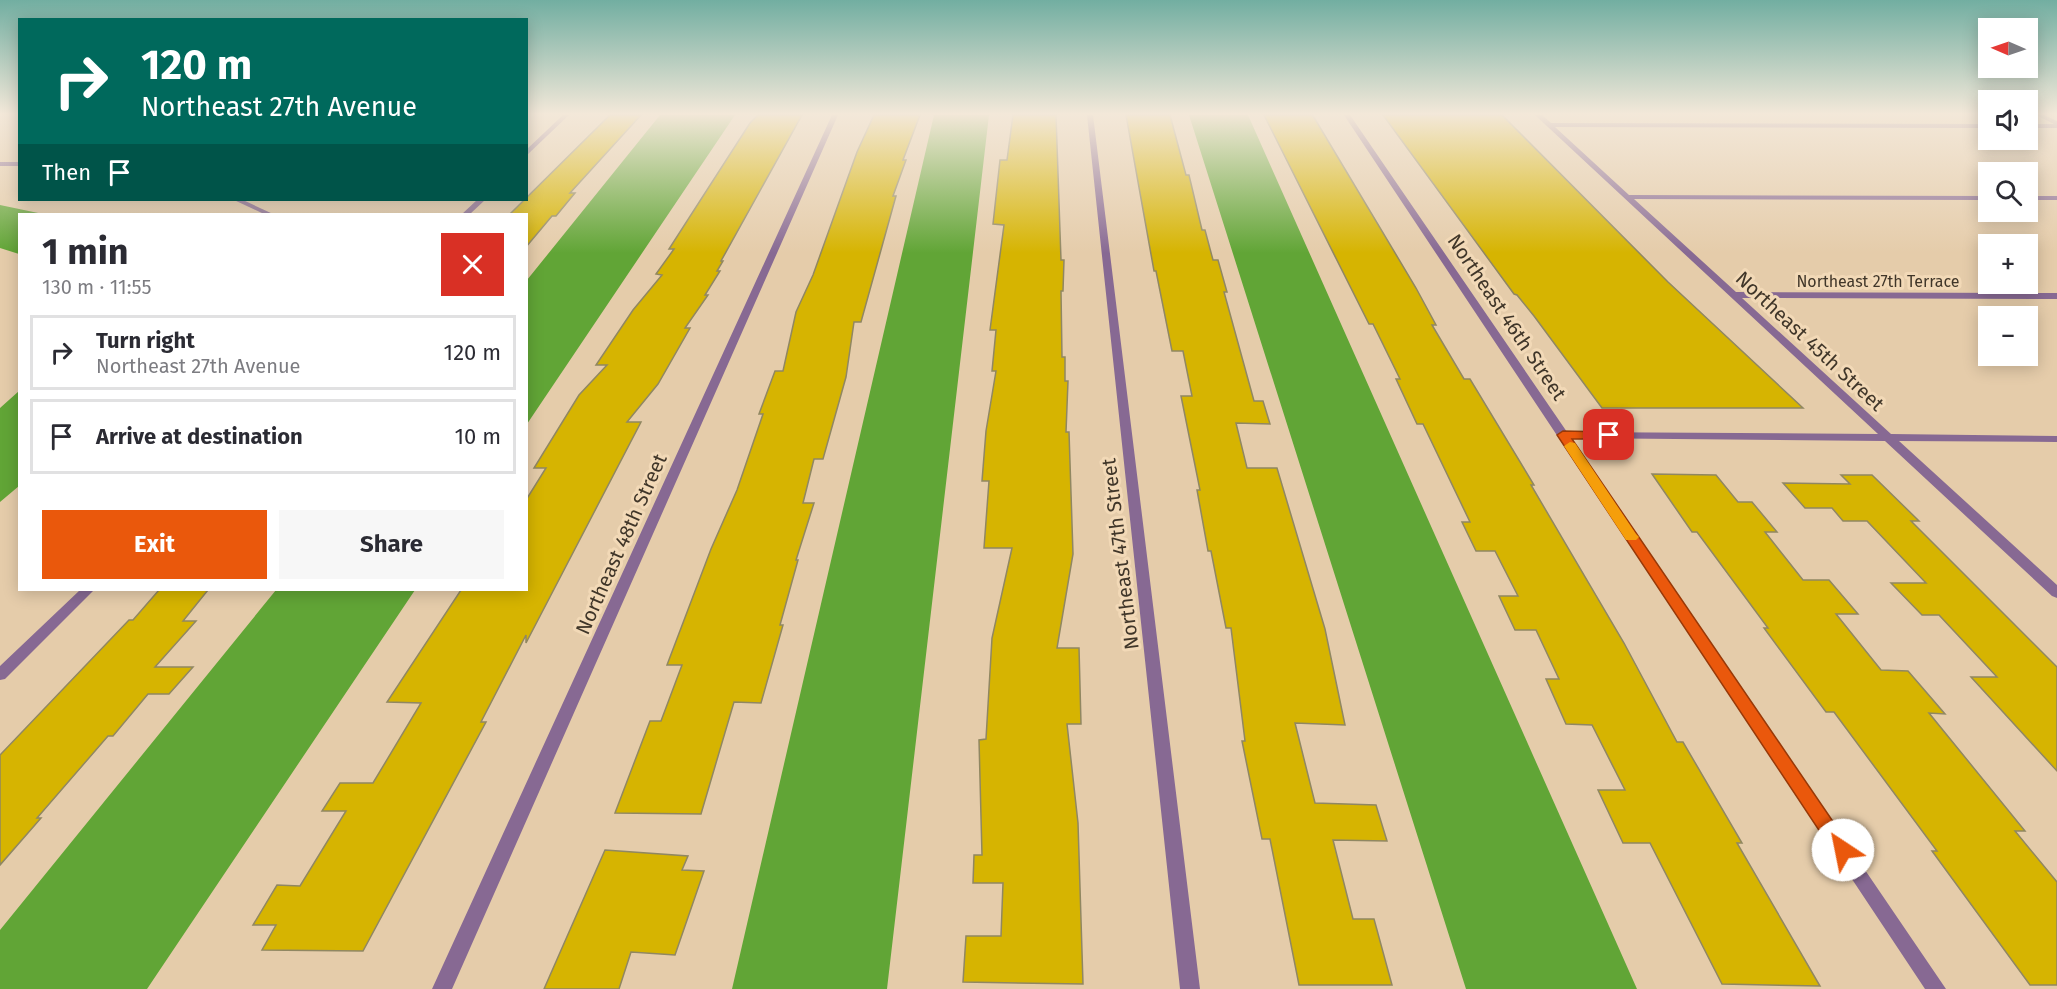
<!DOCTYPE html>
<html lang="en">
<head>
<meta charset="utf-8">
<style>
	:root { --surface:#fff; --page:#f7f7f7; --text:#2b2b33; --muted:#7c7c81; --line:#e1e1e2; --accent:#ea580c }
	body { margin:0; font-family:"Fira Sans",sans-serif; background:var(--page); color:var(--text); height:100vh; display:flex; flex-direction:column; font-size:22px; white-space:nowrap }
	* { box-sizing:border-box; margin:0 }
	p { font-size:20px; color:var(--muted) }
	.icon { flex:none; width:33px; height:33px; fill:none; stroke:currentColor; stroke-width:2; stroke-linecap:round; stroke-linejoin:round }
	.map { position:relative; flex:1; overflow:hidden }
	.drawer { position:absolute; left:18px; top:213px; width:510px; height:378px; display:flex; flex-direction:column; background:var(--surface); border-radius:0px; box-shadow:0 3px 15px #0003 }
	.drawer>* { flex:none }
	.guide { position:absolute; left:18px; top:18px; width:510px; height:183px; border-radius:0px; box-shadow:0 3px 15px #0003; background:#00695c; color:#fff; overflow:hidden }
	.needle { width:39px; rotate:272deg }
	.tools { position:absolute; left:1978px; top:18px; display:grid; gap:12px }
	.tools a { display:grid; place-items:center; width:60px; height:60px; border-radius:0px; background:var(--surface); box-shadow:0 3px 15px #0003; font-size:30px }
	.pin { position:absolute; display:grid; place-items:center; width:51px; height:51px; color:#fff; margin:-26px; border-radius:12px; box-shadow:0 3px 9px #0006 }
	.me { position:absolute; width:66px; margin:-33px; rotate:326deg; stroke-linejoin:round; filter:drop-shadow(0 0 4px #0008) }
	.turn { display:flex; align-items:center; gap:21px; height:126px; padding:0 24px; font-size:27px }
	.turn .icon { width:78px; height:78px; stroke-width:2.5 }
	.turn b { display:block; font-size:42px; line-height:51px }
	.then { display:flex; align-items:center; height:57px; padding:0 24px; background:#0003; gap:12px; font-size:22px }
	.round { display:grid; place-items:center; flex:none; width:63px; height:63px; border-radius:0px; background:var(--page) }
	.headline { display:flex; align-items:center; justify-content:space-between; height:102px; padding:0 24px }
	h1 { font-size:36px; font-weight:700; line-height:45px }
	.action { display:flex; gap:12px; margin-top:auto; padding:12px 24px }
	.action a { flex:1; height:69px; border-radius:0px; background:var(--accent); color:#fff; font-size:24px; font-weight:700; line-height:69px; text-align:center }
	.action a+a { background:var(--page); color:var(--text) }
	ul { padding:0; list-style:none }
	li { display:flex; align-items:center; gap:18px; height:75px; margin:0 12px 9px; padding:0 12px; border:3px solid var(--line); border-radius:0px }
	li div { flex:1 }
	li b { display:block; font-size:22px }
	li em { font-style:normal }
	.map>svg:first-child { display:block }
</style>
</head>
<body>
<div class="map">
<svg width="2057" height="989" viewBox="0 0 2057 989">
	<rect width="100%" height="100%" fill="#e5ccaa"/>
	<path fill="#61a536" d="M660,115h75l-208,309v-144z
		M934,115h55l-102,874h-155z
		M1189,115h59l389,874h-171z
		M0,205l43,9h-23l-1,40 -19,-6z
		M19,391v95l-19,16v-94z
		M276,590h139l-268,399h-147v-59z"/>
	<path fill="#d6b401" stroke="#908762" stroke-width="1.5" d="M610,115h31l-71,78h5l-19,23h-4l-26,31v-33h-16z
		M758,115h44l-81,146h2l-6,10h3l-15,24h3l-23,33h5l-32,56 -31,38h14l-115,221v-8l-45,87h5l-123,229 -101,-1 14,-25h-23l24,-40 23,1 46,-75h-24l18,-28h33l48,-80 -34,-1 74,-112h65v-90l20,-32h-12l45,-73 28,-30h-11l37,-55 29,-35 -6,-1 18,-25h-5l81,-126z
		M874,115h46l-17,45h3l-13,36h3l-35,126h-7l-8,55 -23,82h-9l-11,44h11l-18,57h2l-18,65h3l-22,78 -27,-1 -33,112 -86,-1 35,-92h11l21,-56h-15l44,-116 26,-59 26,-76h-4l16,-43h8l13,-59 17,-37 44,-123z
		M1013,115h43l5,145h3l-1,31h-2l1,66h3v24h3l-2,51h3l4,122 -16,94h22l2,76h-14l11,99 5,161 -120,-2 3,-46h35l2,-53h-30l1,-28h8l-3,-115 7,-1 6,-101 20,-90h-28l5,-67h-7l4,-50 10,-60h-4l4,-41h-6l14,-105 -11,-1 7,-64h7z
		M1126,115h44l16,60h3l13,55h3l8,30h5l9,32h-3l30,109h9l7,23 -34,-1 11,45h30l48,161 20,96 -50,-2 20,80 61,2 11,36 -54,-1 20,79h21l18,66h-93l-29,-146h-8l-20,-98h3l-14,-113h-5l-15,-77h-3l-11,-61h3l-19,-94h11l-9,-45h-11l-16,-80h-2z
		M1264,115h48l3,4 101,169 20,37h-4l32,54h6l64,106h-3l93,158 53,99h6l59,101h-5l83,143 -98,-2 -72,-141h-27l-25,-53h27l-33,-65 -26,-1 -20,-45h13l-23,-49h-21l-16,-34h19l-23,-45h-19l-14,-29h8l-47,-98h-6l-21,-45h4l-27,-55h-4z
		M1383,115h119l166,167 135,126h-201l-68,-92 -17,-21 -3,-1z
		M1652,474l64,1 22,27h14l25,30h-12l38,48h26l29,34h-22l45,56 27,1 37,43 -16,-1 96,118h-10l42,51v103h-27l-98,-134h5l-103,-139h-8l-62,-84h4l-71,-96h-5z
		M1841,475h31l47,46h-8l146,146v104l-86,-94h26l-58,-62h-17l-31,-32h35l-59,-62h-24l-11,-13h-27l-22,-25 67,1z
		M159,590h49l-25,31h13l-41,46h38l-24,27h-21l-35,42h-5l-71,82h4l-41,47v-110l129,-135h4z
		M605,850l83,6 -6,14 22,1 -29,84 -44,-3 -12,37h-75z"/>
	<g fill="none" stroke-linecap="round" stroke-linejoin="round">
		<path fill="#876993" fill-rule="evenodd" d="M563,115h6l-43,41v-6z
			M832,115h6l-386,874h-20z
			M1087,115h6l107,874h-20z
			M1344,115h6l217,317 311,2 -343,-319h7l9,8 438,1v4l-434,-1 74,68 360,1v4l-355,-1 102,93 321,1v6l-315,-1 149,136 166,2v6l-158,-1 158,144v13l-5,-2 -167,-155 -314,-3 375,551h-21z
			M2036,115h8l13,6v7h-29v-4h26z
			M0,162h20v4h-20z
			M2028,196h29v4h-29z
			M234,200h9l30,14h-9z
			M477,200h8l-15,14h-8z
			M80,590h14l-89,89 -5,1v-14z"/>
	</g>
	<linearGradient id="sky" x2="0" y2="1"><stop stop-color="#72aea1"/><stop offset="0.45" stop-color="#f3e8d9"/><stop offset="1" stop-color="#f3e8d9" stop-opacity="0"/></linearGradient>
	<rect width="2057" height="253" fill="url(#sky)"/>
	<path fill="#ea580c" stroke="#983908" stroke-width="1.5" d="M1563,431l46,1 7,3 -7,4h-37l277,406 3,5 -3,6 -6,3 -7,-3 -279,-421z"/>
	<path fill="#f59e0b" d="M1570,442l5,1 61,91 3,3 -3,3h-10l-62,-94z"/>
	<g text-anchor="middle" stroke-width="6" stroke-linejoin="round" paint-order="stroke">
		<g font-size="16" fill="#403629" stroke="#f2d9b7">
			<text x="1878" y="287">Northeast 27th Terrace</text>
		</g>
		<g font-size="20" fill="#403629" stroke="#f2d9b7">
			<text transform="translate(1507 317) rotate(56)" y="7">Northeast 46th Street</text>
			<text transform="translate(1810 341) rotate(43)" y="7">Northeast 45th Street</text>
			<text transform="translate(621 544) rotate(-66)" y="7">Northeast 48th Street</text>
			<text transform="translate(1120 554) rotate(-97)" y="7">Northeast 47th Street</text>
		</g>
	</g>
</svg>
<div class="tools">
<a><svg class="needle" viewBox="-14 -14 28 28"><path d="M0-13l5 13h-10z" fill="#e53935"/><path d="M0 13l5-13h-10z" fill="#7c7c81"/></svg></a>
<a><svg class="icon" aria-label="sound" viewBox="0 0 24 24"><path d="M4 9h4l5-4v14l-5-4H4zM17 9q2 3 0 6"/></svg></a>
<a><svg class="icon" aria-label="search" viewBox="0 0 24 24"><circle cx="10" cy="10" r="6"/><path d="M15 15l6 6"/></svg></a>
<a>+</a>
<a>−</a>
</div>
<div class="pin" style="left:1609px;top:435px;background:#d93025"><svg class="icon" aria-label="arrive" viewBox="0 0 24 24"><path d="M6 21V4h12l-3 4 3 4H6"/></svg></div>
<svg class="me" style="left:1843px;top:850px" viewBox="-20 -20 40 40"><circle r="19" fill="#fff"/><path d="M0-13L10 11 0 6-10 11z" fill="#ea580c"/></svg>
<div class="guide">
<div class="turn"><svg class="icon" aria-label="right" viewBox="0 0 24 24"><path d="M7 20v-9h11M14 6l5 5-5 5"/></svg><div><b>120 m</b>Northeast 27th Avenue</div></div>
<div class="then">Then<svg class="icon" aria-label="arrive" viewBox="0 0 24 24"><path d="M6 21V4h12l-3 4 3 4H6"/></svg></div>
</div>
<section class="drawer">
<div class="headline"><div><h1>1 min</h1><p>130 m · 11:55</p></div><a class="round" style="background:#d93025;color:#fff"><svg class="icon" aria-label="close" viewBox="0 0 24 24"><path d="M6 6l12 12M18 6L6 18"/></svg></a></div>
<ul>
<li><svg class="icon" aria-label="right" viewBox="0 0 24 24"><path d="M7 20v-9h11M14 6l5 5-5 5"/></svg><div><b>Turn right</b><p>Northeast 27th Avenue</p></div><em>120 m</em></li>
<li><svg class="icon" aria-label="arrive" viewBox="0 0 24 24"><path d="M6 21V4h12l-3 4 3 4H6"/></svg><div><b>Arrive at destination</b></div><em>10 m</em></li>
</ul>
<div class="action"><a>Exit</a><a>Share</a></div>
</section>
</div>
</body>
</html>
